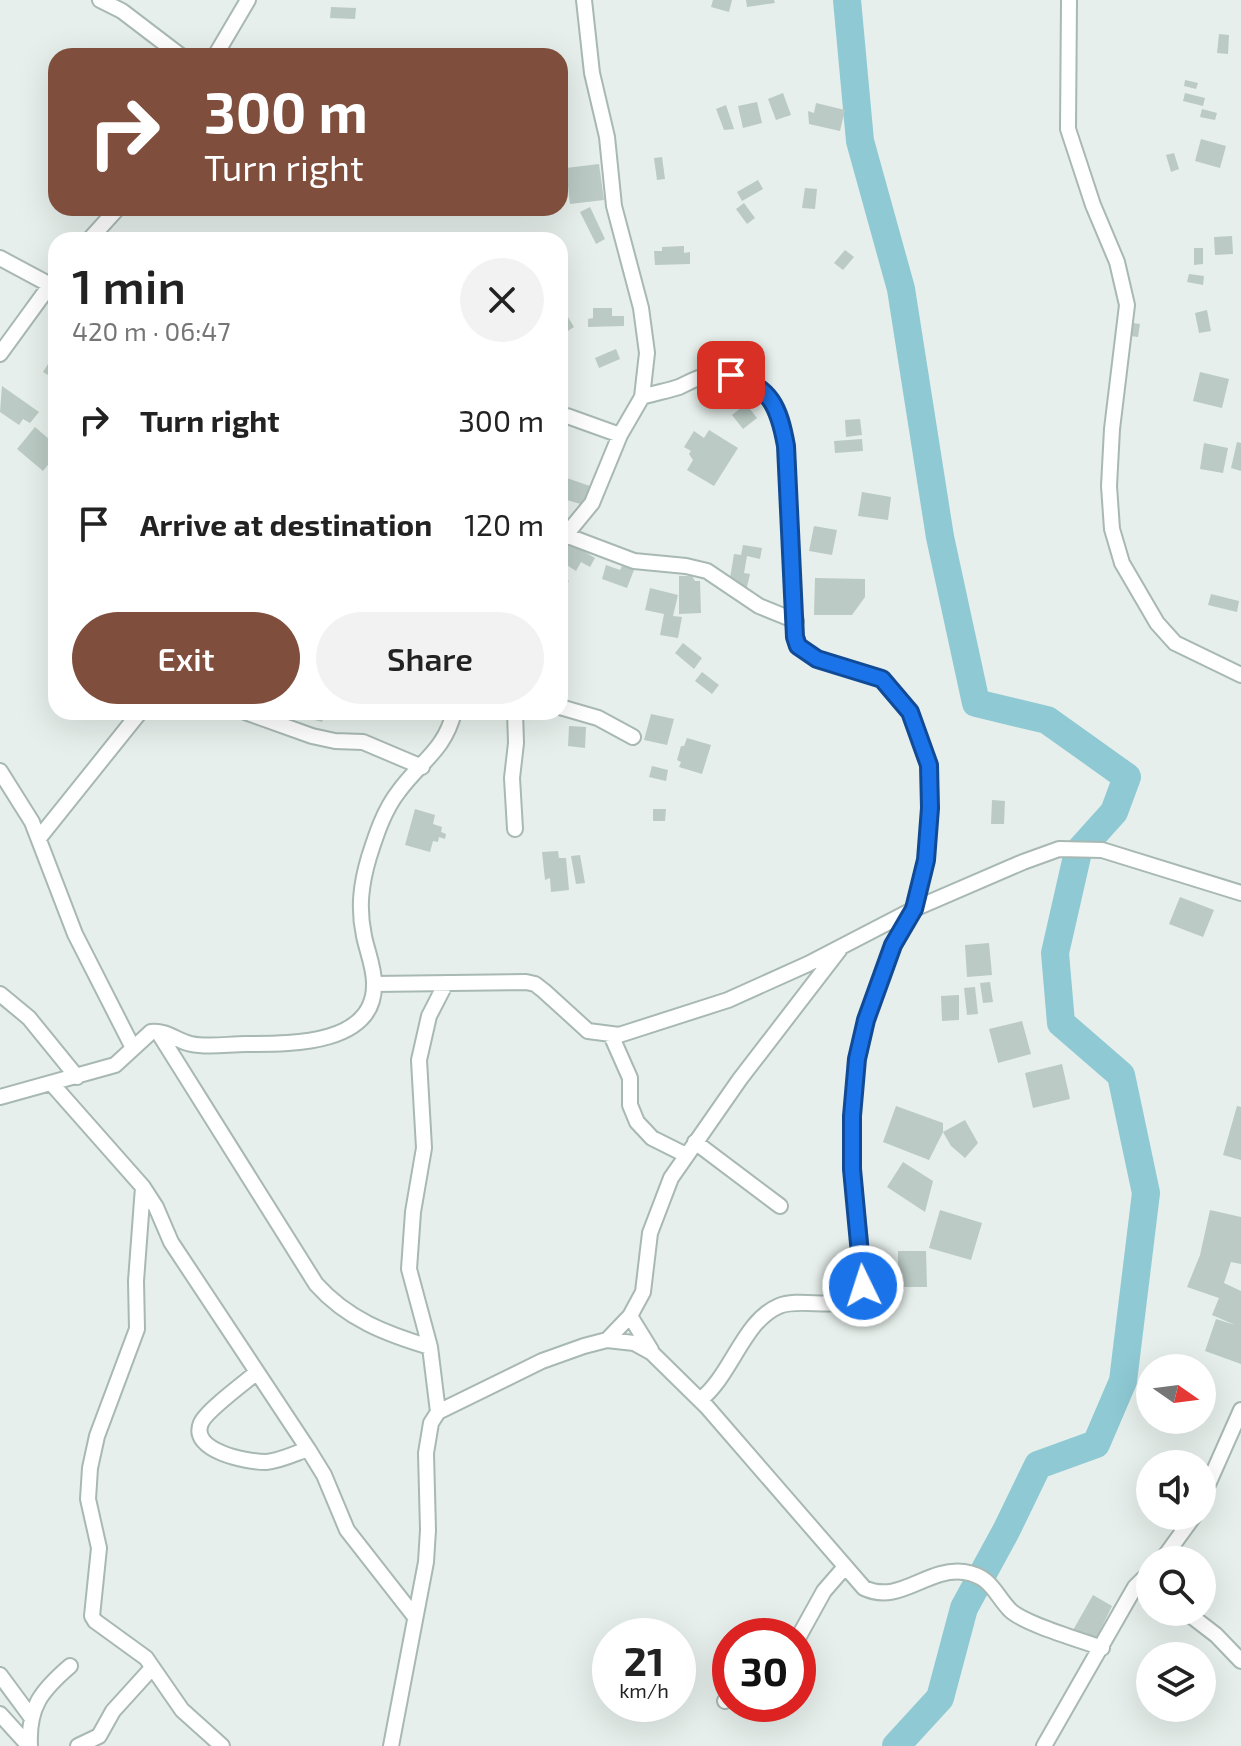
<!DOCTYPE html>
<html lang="en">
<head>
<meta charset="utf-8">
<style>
	:root { --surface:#fff; --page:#f2f2f2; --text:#222; --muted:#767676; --accent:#804e3d }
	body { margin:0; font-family:"Exo 2",sans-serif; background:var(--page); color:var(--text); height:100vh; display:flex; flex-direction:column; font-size:30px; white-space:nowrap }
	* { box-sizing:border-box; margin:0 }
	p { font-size:26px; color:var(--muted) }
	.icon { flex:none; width:44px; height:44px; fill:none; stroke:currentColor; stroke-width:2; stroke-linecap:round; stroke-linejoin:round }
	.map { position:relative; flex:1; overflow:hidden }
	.sheet { position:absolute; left:48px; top:232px; width:520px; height:488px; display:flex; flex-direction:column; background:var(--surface); border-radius:24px; box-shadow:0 8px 32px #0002 }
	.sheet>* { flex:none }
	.guide { position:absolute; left:48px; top:48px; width:520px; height:168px; border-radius:24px; box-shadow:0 8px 32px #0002; background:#804e3d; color:#fff; overflow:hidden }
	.needle { width:52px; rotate:104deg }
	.tools { position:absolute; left:1136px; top:1354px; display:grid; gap:16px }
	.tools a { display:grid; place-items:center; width:80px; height:80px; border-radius:50%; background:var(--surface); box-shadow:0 8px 32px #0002; font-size:40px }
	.speed { position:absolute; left:592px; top:1618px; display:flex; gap:16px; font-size:40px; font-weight:700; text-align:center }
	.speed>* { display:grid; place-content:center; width:104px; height:104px; border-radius:50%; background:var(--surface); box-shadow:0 8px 32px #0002; line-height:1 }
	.speed small { font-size:20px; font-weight:400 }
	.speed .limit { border:12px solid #d22; background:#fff; color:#111 }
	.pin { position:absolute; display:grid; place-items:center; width:68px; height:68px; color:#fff; margin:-34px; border-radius:16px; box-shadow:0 4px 12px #0006 }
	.me { position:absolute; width:88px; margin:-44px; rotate:356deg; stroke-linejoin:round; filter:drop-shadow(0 0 6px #0008) }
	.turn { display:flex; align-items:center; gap:28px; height:168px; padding:0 24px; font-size:36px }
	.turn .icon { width:104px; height:104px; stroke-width:2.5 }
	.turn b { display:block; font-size:56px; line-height:68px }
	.round { display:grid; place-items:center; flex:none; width:84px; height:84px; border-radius:42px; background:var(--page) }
	.overview { display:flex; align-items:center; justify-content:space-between; height:136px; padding:0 24px }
	h1 { font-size:48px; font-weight:600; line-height:60px }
	.action { display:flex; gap:16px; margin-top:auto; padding:16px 24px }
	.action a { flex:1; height:92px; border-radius:48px; background:var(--accent); color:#fff; font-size:32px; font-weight:600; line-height:92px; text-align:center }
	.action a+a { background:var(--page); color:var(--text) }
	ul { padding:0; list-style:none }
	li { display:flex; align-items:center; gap:24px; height:104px; padding:0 24px }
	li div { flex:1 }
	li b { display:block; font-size:30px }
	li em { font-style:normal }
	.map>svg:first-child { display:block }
</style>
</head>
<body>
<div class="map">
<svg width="1241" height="1746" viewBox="0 0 1241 1746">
	<rect width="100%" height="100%" fill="#e6efeb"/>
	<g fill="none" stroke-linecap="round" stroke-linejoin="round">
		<path stroke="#8ec9d4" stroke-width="28" d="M847,0l13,141 41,148 39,248 36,166 71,17 80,57 -13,35 -36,40 -23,101 6,70 60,52 25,118 -23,188 -27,63 -58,21 -32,66 -42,77 -24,90 -44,48"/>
	</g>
	<path fill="#bbcac4" d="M713,0h19l-3,12 -18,-5z
		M746,0h28l1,3 -28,4z
		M331,7l25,1 -1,11 -25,-1z
		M1219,34l10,1 -1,19 -11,-1z
		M1185,80l13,3 -2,6 -12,-3z
		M783,93l8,22 -15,5 -8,-21z
		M1185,93l20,5 -2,8 -20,-5z
		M757,102l5,21 -19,5 -5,-22z
		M816,103l29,7 -5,21 -31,-7 -1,-13 6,2z
		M726,105l8,24 -10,1 -8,-21z
		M1202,109l15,4 -2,7 -15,-3z
		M1201,139l25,7 -6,22 -25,-7z
		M1174,153l5,16 -8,3 -5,-17z
		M662,157l3,22 -8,1 -3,-22z
		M599,164l5,36 -34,4 -4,-36z
		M758,180l5,9 -21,12 -5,-9z
		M805,188l12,1 -2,20 -13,-1z
		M744,203l11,15 -8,6 -11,-15z
		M590,207l15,32 -9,5 -16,-32z
		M1232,236l1,18 -18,1 -1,-18z
		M684,246v7l6,-1v12l-35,1 -1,-14h8v-4z
		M1194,248h9v16l-9,1z
		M845,250l9,7 -11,13 -9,-7z
		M1189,274l15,2 -1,9 -16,-3z
		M560,304l14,23 -14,9z
		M593,308h19v8h12v10l-36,1v-8l5,-1z
		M1207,310l4,21 -12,2 -4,-20z
		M1133,323l7,1 -2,13 -7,-1z
		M616,349l4,10 -21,9 -4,-10z
		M56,351v29l-13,-8z
		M1200,372l29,7 -7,29 -29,-7z
		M2,386l37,26 -9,11 -7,-4 -4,6 -19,-13z
		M746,404l11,14 -14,11 -11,-14z
		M860,419l2,16 -16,2 -1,-17z
		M35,427l21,18v10l-13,16 -26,-22z
		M709,430l29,18 -24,38 -27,-16 6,-10 -4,-6 2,-3 -7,-4 10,-16 10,7z
		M862,439l1,12 -28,2 -1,-12z
		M1237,442l4,1v28l-10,-3z
		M1204,443l24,5 -5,25 -23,-4z
		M561,476l29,10 -6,19 -24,-7z
		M862,492l29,5 -3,23 -30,-4z
		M814,526l23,4 -5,25 -23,-4z
		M568,542l27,16 -5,9 -9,-5 -5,9 -14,-9 3,-7 -4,-2z
		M743,545l19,3 -2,11 -13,-3 -3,17 6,1 -3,13 -18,-3 5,-30 7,1z
		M606,565l14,5 2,-4 12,4 -7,18 -25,-9z
		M560,574l9,7 -9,12z
		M679,576h13l3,5h5l1,32 -22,1z
		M815,578l50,1v18l-13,18h-38z
		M650,588l28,7 -5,21 9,1 -4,21 -18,-3 4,-21 -19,-4z
		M1211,594l28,7 -2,11 -29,-7z
		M683,643l19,15 -8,11 -19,-16z
		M702,672l17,13 -7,9 -17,-13z
		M297,712h28l-3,10 -26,-7z
		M389,712h21l-4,8z
		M651,714l23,5 -7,26 -23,-5z
		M569,726l17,1 -1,21 -17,-2z
		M687,738l24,7 -9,29 -23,-7 2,-5 -4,-2 4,-14h3z
		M652,766l16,4 -2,11 -17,-4z
		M992,800l13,1 -1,23h-13z
		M415,809l20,6 -2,9 9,3 -1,5 5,2 -1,5 -6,-2 -1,5 -5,-1 -3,11 -25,-7z
		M653,809h13l-1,12h-12z
		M558,851l1,7h7l3,32 -18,2 -1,-14 -5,2 -3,-28z
		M580,855l5,28 -9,1 -5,-28z
		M1180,897l34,13 -11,27 -34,-13z
		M989,943l3,32 -25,2 -2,-32z
		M990,982l3,20 -10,1 -3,-20z
		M975,987l3,27 -11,1 -3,-27z
		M959,995v25l-17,1 -1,-25z
		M1022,1021l9,33 -33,9 -9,-34z
		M1062,1064l8,35 -37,9 -8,-35z
		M896,1106l47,17v9l-14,28 -46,-18z
		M1237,1106l4,1v53l-18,-5z
		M965,1120l13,23 -13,15 -14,-12 -8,-14z
		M903,1162l30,19 -8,31 -38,-25z
		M940,1210l42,13 -11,37 -42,-12z
		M1210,1210l31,7v47l-10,-2 -7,21 17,8v73l-36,-13 11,-32 19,6 -23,-10 7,-17 -32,-11 13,-32z
		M898,1251h28l1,36h-29z
		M1093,1595l19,11 -18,37 -22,-11z"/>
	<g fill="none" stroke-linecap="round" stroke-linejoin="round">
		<g stroke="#a8b8b2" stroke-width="18">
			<path id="street" d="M100,0l22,11 59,45
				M1069,0l-1,129 25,76 24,57 10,43 -15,124 -3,57 3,43 10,34 35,60 18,20 66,32
				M215,56l33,-56
				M89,240l29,-32
				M0,258l56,30
				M0,354l56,-77
				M642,397c12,-4 25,-6 37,-10 7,-3 15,-8 23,-10 55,-10 75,21 84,69l9,191 3,9 19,13 65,20 28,33 19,53 1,43 -4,52 -12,49 -21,36 -27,75 -9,39 -5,57v53l11,102c4,52 -56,23 -84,35 -36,15 -47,69 -79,94
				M560,416h7l53,19
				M560,533l74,28 52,5 21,5 52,35 37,15
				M560,542l32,-39 28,-68 22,-38 5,-44 -6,-45 -27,-102 -7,-69 -15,-64 -8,-73
				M560,707l38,11 35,19
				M245,712l67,24 23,5 28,1 59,25
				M515,712l1,31 -4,35 3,51
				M0,771l32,51 43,112 58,114
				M39,838l101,-126
				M374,984l152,-2 9,2 9,7 44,40 31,4 109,-35 80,-36 106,-55 109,-47 36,-13 43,1 139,43
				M0,994l29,24 48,59
				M158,1032l158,252c31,35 70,50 114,63
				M611,1035l19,43v27l7,17 15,16 34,17
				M52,1084l91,103 13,20 15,35 137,207 16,26 23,55 68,87
				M0,1097l115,-32 36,-33c15,-2 26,9 40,12 17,4 38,0 55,0 42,0 130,2 128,-61 0,-16 -7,-32 -10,-47 -6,-28 -3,-52 5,-79 7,-22 15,-47 30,-66 21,-29 46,-41 55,-79
				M695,1142l85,64
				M143,1187l-7,94 1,48 -40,107 -7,32 -2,31 11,49 -7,68 3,5 51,37 36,52 40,36
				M630,1316l21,34
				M607,1340l23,-24 13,-24 7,-59 21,-55 69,-99 100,-130
				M256,1373c-12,10 -50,38 -55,50 -12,28 46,39 65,39 14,-1 30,-9 42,-13
				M438,1412l-8,-65 -21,-78 4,-57 11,-64 -5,-88 10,-44 17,-33
				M1202,1498l39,-88
				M1162,1560l32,-44
				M1186,1612l30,23 25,26
				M798,1638l26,-47 20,-23
				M0,1675l31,42
				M725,1701l5,-3
				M0,1714l29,32
				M30,1746c-2,-39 11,-55 40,-80
				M78,1746l21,-10 14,-25 39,-43
				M391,1746l35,-184 2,-32 -2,-77 5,-30 7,-11 104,-51 42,-15 23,-6 27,3 18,10 55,54 157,181c36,17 63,-21 100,-16 27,4 30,21 46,38 14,14 71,30 92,38
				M1044,1746l91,-159 15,-15"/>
		</g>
		<use href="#street" stroke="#fff" stroke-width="14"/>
	</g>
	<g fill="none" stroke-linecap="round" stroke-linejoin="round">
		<g stroke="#114b97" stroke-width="20">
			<path id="route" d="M731,375c40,12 48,32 55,71l9,191 3,9 19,13 65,20 28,33 19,53 1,43 -4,52 -12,49 -21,36 -27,75 -9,39 -5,57v53l11,117"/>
		</g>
		<use href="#route" stroke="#1a73e8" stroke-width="14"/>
	</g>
</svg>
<div class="tools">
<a><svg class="needle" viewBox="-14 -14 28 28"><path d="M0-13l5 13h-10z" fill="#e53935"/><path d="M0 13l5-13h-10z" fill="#767676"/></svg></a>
<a><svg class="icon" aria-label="sound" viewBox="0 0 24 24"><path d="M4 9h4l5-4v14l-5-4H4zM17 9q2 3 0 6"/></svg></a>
<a><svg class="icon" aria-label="search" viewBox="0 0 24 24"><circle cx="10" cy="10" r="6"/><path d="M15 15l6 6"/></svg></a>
<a><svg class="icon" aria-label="layers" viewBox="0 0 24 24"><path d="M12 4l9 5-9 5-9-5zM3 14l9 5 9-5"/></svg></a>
</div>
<div class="speed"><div>21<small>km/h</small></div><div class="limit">30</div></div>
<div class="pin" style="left:731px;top:375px;background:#d93025"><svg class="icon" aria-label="arrive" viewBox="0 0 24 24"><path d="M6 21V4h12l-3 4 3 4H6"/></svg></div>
<svg class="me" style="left:863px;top:1286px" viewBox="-20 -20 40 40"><circle r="17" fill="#1a73e8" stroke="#fff" stroke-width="3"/><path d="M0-11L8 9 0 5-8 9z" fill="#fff"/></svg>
<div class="guide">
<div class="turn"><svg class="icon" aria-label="right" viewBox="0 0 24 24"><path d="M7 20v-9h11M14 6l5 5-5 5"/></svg><div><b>300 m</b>Turn right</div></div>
</div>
<section class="sheet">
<div class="overview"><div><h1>1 min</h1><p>420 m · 06:47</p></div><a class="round"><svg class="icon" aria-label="close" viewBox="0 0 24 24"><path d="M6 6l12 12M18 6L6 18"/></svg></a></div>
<ul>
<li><svg class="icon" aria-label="right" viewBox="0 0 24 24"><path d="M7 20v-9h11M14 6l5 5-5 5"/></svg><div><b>Turn right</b></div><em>300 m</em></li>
<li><svg class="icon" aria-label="arrive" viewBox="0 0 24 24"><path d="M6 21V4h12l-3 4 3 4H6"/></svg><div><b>Arrive at destination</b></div><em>120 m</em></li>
</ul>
<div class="action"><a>Exit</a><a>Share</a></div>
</section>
</div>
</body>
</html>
